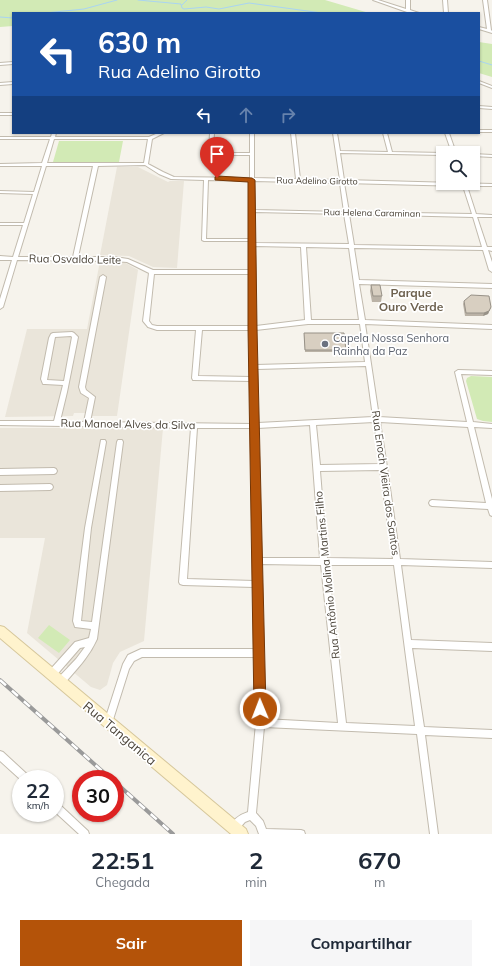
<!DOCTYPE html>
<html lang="pt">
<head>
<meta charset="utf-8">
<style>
	:root { --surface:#fff; --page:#f6f6f7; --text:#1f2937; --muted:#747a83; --accent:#b45309 }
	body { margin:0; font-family:Mulish,sans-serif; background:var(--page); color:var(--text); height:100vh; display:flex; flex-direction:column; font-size:15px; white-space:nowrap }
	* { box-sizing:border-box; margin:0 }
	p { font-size:13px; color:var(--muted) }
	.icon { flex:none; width:22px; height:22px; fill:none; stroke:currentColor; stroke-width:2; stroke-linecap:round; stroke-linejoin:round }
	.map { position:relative; height:834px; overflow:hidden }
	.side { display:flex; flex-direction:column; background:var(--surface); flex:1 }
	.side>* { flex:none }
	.banner { position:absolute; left:12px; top:12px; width:468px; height:122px; border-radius:0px; box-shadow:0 1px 3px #0004; background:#1a4fa0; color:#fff; overflow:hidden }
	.tools { position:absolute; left:436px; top:146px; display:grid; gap:8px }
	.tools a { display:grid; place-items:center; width:44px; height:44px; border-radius:0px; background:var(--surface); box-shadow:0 1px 3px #0004; font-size:20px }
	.speed { position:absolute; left:12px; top:770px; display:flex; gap:8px; font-size:20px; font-weight:700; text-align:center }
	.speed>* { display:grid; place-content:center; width:52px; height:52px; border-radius:50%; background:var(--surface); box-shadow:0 1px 3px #0004; line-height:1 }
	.speed small { font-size:10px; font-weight:400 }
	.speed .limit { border:6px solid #d22; background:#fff; color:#111 }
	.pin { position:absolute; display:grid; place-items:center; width:34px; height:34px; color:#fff; margin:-41px -17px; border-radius:50% 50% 50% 0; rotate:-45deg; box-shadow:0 0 4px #0007 }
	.pin .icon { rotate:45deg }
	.me { position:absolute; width:44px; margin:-22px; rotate:359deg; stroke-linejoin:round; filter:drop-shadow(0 0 3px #0008) }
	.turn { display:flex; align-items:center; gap:14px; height:84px; padding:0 20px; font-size:18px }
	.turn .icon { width:52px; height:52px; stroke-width:2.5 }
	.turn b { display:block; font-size:28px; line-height:34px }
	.lanes { display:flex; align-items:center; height:38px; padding:0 20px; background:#0003; justify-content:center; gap:20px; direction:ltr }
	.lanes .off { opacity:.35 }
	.eta { display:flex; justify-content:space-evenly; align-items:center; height:68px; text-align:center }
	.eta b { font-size:24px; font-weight:700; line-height:28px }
	.button { display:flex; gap:8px; margin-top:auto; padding:8px 20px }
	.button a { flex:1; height:46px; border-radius:0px; background:var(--accent); color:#fff; font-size:16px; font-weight:700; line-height:46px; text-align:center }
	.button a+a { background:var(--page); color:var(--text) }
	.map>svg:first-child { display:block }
</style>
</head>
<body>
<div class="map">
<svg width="492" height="834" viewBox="0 0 492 834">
	<rect width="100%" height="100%" fill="#f6f3ec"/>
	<path fill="#eae5da" d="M117,167h21l30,15 2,-1h14l-7,87 -24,-1 -24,-11 -29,-1z
		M100,261h22l16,9 -21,146h-26v-3h-17l-1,3 -68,1 22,-88h60z
		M0,428h163l-19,213 -24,11 -7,11 -6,22 -7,5 -9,-3 -64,-54 18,-95h-45z"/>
	<path fill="#d2eab5" d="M0,0h325l44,13h-356v13l-13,1z
		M479,42l13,2v33l-13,-4z
		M59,141h64l-4,21h-66z
		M471,376l21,1v45l-9,-1 -6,-2 -11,-38 1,-3z
		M49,625l21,15 -11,13 -21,-15z"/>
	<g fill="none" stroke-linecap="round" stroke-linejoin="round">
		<path stroke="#a9d4f2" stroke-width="1" d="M138,0l43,4 1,4 2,1 22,-2 13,2 30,-6 73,10
			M182,5l5,-5
			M45,13l39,-4 33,-9
			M0,17l13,1
			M479,61l13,4"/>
		<g stroke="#c2bbae" stroke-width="2">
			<path id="street" d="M373,0h5l28,9v-9h4v10l9,3 -12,-1z
				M443,0h4l1,13h-4z
				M483,0h4l4,30 1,1v2l-13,-4v-2l8,2z
				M13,62v2l-13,1v-2z
				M479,81l13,5v2l-13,-5z
				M13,82v2l-13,1v-2z
				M479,106l13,1v2l-13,-1z
				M0,113h13v2h-13z
				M479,130h13v2h-13z
				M52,133h4l-1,4h94l9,-4h6l-12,6 -4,25 15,8 11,5 76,1v-23h-38l-3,-3 1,-19h4l-1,19 1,1h36v-20h4v45l42,1 -5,-46h4l5,46 40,1 -7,-47h4l3,18 48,1 -5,-19h4l5,19 52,1h-1v2l-103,-2 4,27 148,4v2h-25l9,28 16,1v2h-15l10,30h5v4l-4,-1 4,12v10l-3,-2 -6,-20 -129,-2 5,32 133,4v4l-133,-4 6,36 127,5v4l-127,-5 14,93 88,5 -12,-50 3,-2 34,1v4l-31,-1 12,48 19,2v4l-18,-1 18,72v17l-2,-1 -2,-6 -56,-3 -2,-1 -1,-2 1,-2 2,-1 54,3 -18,-76 -88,-5 7,45 13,92 92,3v6l-91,-3 10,75 81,3v8l-80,-3 12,79 68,3v8l-67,-3 13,99h-8l-13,-100 -153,-7 -8,86 7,8 3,8 35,1 3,1 1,3h-46l-3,-8 -6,-6 -5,2 -8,9 -3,1 -3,-1 -1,-3c3,-9 9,-13 18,-16l8,-89 -1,-66h-113l-8,4 -5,8 -18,57 -3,1 -3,-1 -1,-3 19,-59 5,-9 13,-6h114l-1,-62 -71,-2 -3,-1 -1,-2 12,-154 -191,-3v-4h54l9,-36 -18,-1h-2l-2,-5 8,-41 2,-4 2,-1 19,-1 2,1 4,4 -11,55 -7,29 24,1 5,-24 -8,-5 -2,-6 21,-110 3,-2 3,2 -21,110 1,3 9,7 -5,25 162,2 -1,-43 -58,-1 -1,-2 4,-48h-39l-9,-3 -5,-6 6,-48 -22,-11 -12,-1 -98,-1 -14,47 -3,2v-10l12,-39h-12v-4l13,1 10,-32h-23v-2h24l9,-29 -33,-1v-2l34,1 8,-26h-42v-2l42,-1 8,-24h-50v-2h51zM54,139h94l-4,24h-97zM145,165l14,9 12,5 33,1 -2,60 2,1h46v29h-97l-25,-11 -13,-2h-37l20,-91zM46,166h47l-20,91h-55zM208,180l42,1v58h-44zM254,181l86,2 4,29 -89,-2zM344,183l119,3 9,28 -123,-2zM255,212l89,2 5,30 -94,-1zM349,214l124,3 9,30 -128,-2zM255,246l46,1 4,73 -49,6zM306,247l43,1 10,72h-48zM154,274h96v52h-93l-5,-1 -3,-4zM308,324h52l5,38 -109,3v-35zM202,330h48l1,47 -53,-1zM71,336l1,1 -8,44 -17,-1 8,-43zM366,366l7,51 -115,6 -1,-54zM374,422l6,42 -60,1 -4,-40zM310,425l10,133h-59l-3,-130zM197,428h55l2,153 -67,-2zM380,470l13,89 -66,-1 -7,-87zM261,564l60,1 17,158 -74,-4zM328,565h66l21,161 -69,-3z
				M445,133h4l7,20h-4z
				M473,154l19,1v2l-19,-1z
				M101,440h4l1,2 -15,86 -10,93 11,1 25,-180 1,-2h4l1,2 -26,197c-8,18 -21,31 -34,46l-3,1 -3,-1 -1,-3 1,-3 19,-20 9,-12 -5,1 -26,30 -3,1 -3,-1 -1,-3 1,-3 27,-30 14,-4 2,-9 -16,-2 -2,-6 12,-93z
				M54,468l2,1 1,2 -1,2 -2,1 -54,1v-6z
				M50,484l2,1 1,2 -1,2 -2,1 -50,1v-6z
				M0,751l3,1 26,24 1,3h-9v1l-21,-19z
				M55,802l3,1 30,28 1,3h-10l-24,-22z"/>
		</g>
		<g stroke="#d6c79b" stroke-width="2">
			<path id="secondary" d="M0,626l4,1 242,202 2,5h-17l-231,-196z"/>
		</g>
		<use href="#street" fill="#fff" fill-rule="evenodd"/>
		<use href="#secondary" fill="#fff3cd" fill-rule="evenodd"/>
		<g stroke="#9a9a9a" stroke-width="4">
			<path id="rail" d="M0,680l111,99
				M115,782l58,52"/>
		</g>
		<use href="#rail" stroke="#fff" stroke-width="2.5" stroke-dasharray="8" stroke-linecap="butt"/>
	</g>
	<path fill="#bab2a6" d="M371,285l11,11 -1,6h-9l-2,-11z
		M464,301l27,6 -3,7 -5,2h-18l-2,-12z
		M304,333l42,17v2h-41z"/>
	<path fill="#979187" d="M491,307l-3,7 -5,2 1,-3z"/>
	<path fill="#d8cfc1" stroke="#979187" d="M371,285h9l2,11h-9z
		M471,295l18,1 2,11 -2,4 -5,2h-18l-2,-12z
		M304,333h40l2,17h-41z"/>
	<path fill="#b45309" stroke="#753606" d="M217,176l35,2 3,2 2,148 9,381 -2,5 -4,1 -4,-1 -2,-5 -6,-381v-146l-33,-2v-3z"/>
	<circle fill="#6b7280" stroke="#fff" stroke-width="1.5" cx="325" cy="344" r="4"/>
	<g text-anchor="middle" stroke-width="3.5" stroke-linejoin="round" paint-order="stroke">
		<g font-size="9" fill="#4b4439" stroke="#fff">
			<text transform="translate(317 181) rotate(1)" y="3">Rua Adelino Girotto</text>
			<text transform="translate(372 213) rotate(1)" y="3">Rua Helena Caraminan</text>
		</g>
		<g font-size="11" fill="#4b4439" stroke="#fff">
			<text transform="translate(75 259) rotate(1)" y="4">Rua Osvaldo Leite</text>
			<text transform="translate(128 424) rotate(1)" y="4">Rua Manoel Alves da Silva</text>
			<text transform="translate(386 483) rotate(82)" y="4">Rua Enoch Vieira dos Santos</text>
			<text transform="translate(327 575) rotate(-96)" y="4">Rua Antônio Molina Martins Filho</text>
		</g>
		<g font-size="11" fill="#5b616d" stroke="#fff" text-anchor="start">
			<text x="333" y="342">Capela Nossa Senhora<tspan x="333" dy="13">Rainha da Paz</tspan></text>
		</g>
		<g font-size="12" font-weight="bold" fill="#6e6250" stroke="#fff">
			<text x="411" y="297">Parque<tspan x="411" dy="14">Ouro Verde</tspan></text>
		</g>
		<g font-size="13" fill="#4b4439" stroke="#fff">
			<text transform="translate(120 733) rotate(40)" y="5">Rua Tanganica</text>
		</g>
	</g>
</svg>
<div class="tools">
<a><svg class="icon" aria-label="search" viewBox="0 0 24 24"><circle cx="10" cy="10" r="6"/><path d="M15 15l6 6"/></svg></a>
</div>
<div class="speed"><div>22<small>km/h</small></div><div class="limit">30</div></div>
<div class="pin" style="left:217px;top:178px;background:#d93025"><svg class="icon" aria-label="arrive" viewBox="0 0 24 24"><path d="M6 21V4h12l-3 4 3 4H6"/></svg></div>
<svg class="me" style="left:260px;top:709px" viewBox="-20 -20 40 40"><circle r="17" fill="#b45309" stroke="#fff" stroke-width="3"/><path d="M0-11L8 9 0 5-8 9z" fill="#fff"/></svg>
<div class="banner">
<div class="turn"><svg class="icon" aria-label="left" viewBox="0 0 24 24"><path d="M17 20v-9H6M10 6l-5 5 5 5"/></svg><div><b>630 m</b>Rua Adelino Girotto</div></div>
<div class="lanes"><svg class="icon" aria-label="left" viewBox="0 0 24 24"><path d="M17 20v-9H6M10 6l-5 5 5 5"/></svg><svg class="icon off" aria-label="ahead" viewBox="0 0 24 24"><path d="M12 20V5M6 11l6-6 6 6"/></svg><svg class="icon off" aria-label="right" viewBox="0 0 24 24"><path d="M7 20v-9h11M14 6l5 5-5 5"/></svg></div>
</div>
</div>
<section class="side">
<div class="eta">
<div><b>22:51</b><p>Chegada</p></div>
<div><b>2</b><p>min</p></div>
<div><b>670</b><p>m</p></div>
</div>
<div class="button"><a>Sair</a><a>Compartilhar</a></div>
</section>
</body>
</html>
